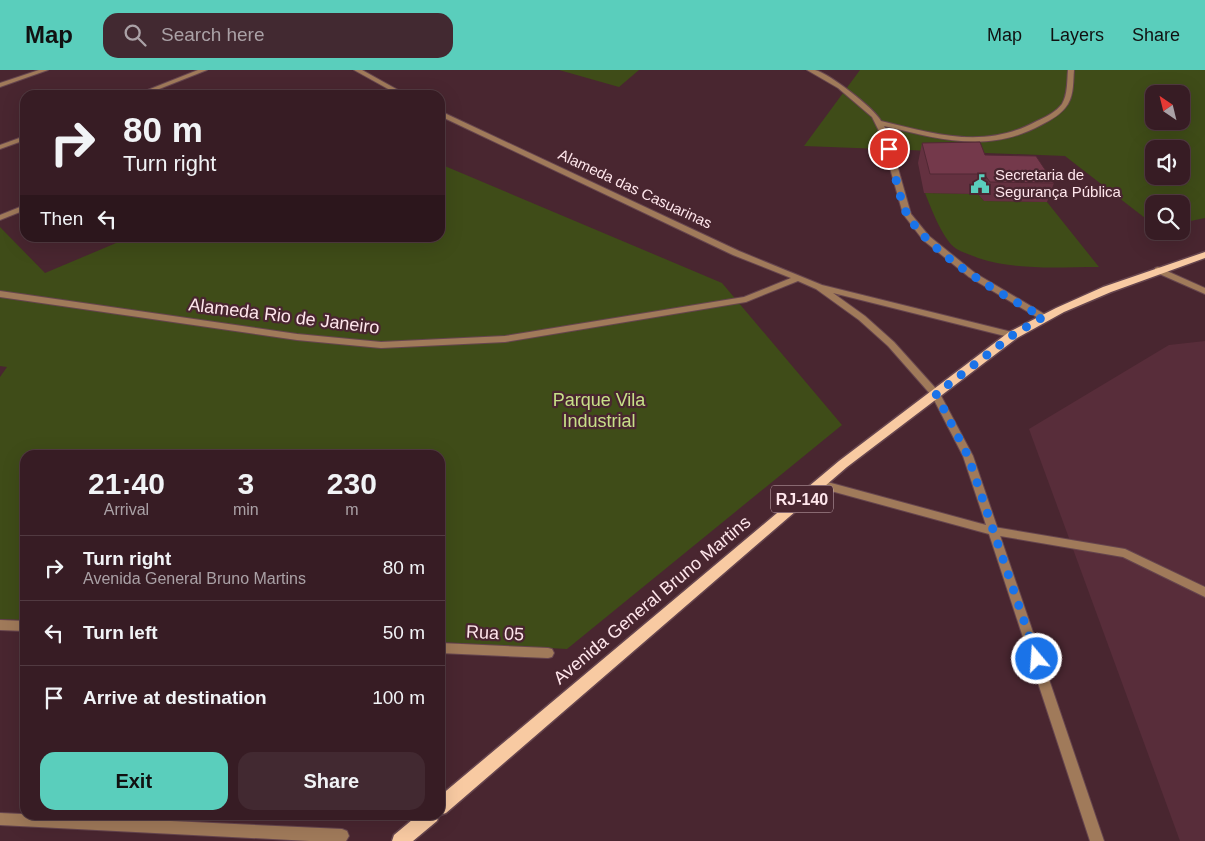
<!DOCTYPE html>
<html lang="en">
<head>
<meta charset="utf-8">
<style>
	:root { --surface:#371c24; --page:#422931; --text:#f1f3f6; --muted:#aaa1a6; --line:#513a41; --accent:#5acebc }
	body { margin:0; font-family:Arial,sans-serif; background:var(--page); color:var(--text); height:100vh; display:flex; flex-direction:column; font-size:19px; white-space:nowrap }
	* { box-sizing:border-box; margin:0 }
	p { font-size:16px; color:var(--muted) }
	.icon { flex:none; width:28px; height:28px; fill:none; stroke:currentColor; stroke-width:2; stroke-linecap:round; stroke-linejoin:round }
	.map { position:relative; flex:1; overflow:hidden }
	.details { position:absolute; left:20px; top:380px; width:425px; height:370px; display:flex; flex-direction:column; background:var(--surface); border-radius:15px; box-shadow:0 5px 20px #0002,0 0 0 1px var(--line) }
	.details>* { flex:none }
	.top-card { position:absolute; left:20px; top:20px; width:425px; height:152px; border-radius:15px; box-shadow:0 5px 20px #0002,0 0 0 1px var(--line); background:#371c24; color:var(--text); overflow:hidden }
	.needle { width:32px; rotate:325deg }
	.tools { position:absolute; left:1145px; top:15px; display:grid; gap:10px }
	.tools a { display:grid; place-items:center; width:45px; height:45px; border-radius:10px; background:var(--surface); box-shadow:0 5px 20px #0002,0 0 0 1px var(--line); font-size:25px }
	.pin { position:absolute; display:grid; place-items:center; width:42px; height:42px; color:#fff; margin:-21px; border:2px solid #fff; border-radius:50%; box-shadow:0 1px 5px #0007 }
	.me { position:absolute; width:55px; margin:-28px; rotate:342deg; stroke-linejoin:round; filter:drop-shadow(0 0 4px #0008) }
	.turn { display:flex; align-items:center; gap:18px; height:105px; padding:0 20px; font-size:22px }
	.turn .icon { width:65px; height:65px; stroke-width:2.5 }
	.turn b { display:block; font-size:35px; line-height:42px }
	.then { display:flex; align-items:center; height:48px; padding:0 20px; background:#0003; gap:10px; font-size:19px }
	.eta { display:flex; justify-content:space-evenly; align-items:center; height:85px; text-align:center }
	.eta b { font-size:30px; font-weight:800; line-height:35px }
	.action { display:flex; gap:10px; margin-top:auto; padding:10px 20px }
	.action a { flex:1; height:58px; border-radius:15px; background:var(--accent); color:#111; font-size:20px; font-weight:800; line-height:58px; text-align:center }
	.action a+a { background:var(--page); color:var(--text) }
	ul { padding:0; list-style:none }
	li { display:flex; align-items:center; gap:15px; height:65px; padding:0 20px; border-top:1px solid var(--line) }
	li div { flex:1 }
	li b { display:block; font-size:19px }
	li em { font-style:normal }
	header { display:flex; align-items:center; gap:30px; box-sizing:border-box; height:70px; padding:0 25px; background:var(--accent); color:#111 }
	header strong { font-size:24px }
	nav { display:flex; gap:28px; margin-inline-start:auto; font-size:18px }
	.search { width:350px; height:45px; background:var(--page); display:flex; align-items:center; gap:12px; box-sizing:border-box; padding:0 18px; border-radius:15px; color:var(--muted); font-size:19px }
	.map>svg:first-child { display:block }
</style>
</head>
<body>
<header>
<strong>Map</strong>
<div class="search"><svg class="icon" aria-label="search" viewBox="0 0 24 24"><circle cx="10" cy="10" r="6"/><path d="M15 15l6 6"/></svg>Search here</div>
<nav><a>Map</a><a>Layers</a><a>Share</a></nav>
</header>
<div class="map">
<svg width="1205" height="771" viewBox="0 0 1205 771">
	<rect width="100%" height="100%" fill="#492630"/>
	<path fill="#582d3a" d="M1205,271v500h-25l-151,-412 140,-84z"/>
	<path fill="#3f4c18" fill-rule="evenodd" d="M559,0h80l-20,17z
		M860,0h345v148l-24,5v-19h-27v21l-89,-69 -261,-10zM1154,24h27v27h-27zM1154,79h27v27h-27z
		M440,94l282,119 120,142 -275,224 -127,-7v-187h-415v165l-25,-1v-242l7,-10 -7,-1v-139l45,46 83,-35h312z
		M925,123l53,1 6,7 63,1 52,65c-42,0 -80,4 -121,-9 -7,-3 -18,-6 -24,-11 -12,-10 -23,-39 -29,-54z"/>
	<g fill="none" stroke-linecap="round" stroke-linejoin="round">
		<g stroke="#66454e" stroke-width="2">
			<path id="lane" d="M1158,197l47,21v6l-50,-22v-4z
				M994,457l131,22 80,38v10l-82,-40 -129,-22 -4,-1 -1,-3 1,-3z"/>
		</g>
		<g stroke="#66454e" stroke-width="2">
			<path id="street" d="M39,0h9l-48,17v-4z
				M198,0h9l-63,25h-9z
				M354,0h8l45,25h-8z
				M807,0c2,0 5,0 8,0 15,4 59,38 66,51 55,13 103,29 156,0 9,-4 19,-9 25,-17 6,-10 5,-24 6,-34h6c-1,11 0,24 -6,34 -6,10 -17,16 -27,21 -53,29 -102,14 -157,1l4,7 23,81 18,22 46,37 71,42 1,2 -1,2h-6l-71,-42 -46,-37 -20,-26 -23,-81 -8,-16 -34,-29z
				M301,20l2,1v2l-13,2z
				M440,41l299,140 83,34 194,48 1,2 -4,3 -180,-45 32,23 29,26 45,50 34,64 131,385h-14l-101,-307 -169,-46 -4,-1 -1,-3 1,-3 4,-1 166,45 -23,-69 -31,-60 -44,-50 -29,-26 -43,-31 -18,-8 -52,21 -241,40 -124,6 -84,-8 -297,-43v-6l297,43 84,8 124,-6 239,-39 47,-19 -58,-23 -293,-139z
				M25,66v4l-25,9v-4z
				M25,135v5l-25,10v-5z
				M0,550l25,1v10l-25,-1z
				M440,573l108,5 4,1 2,4 -2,4 -4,1 -108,-5z
				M0,743l342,16 5,2 2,5 -3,5h-36l-310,-16z"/>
		</g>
		<g stroke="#66454e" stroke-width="3">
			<path id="primary" d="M1205,182v6l-94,34 -47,20 -47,26 -170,129 -401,346 -6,2v-19l399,-335 170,-129 47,-24 47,-21z
				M418,745h21l-2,6 -24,20h-21l2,-6z"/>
		</g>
		<use href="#lane" fill="#a07a5a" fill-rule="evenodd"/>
		<use href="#street" fill="#a07a5a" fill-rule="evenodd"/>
		<use href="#primary" fill="#f8caa2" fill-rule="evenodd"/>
	</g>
	<path fill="#643140" d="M922,73l63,12 69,28 -7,19 -63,-1 -6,-7 -54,-1 -6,-30z"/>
	<path fill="#74394b" stroke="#512834" d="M980,72l5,13 51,1 18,27 -64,-1 -6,-8h-54l-8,-31z"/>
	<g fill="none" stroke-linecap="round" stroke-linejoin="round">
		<path stroke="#1a73e8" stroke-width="9" stroke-dasharray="0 16.2" d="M889,79c4,17 11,53 19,67 26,41 93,78 135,101l-30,18 -77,59 32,62 69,203"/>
	</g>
	<defs>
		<g id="civic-bare" transform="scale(1.5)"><path d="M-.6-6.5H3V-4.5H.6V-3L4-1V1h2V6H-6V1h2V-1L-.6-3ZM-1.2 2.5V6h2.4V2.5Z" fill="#5acebc" stroke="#492630" stroke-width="2.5" paint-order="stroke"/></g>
	</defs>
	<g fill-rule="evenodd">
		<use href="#civic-bare" x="980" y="114"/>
	</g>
	<g text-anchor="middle" stroke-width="4.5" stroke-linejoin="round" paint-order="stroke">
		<g font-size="15" fill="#fee5eb" stroke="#492630" text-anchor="start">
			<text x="995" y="110">Secretaria de<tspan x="995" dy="17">Segurança Pública</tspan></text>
		</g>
		<g font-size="15" fill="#fee5eb" stroke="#492630">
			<text transform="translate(635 119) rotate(25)" y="5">Alameda das Casuarinas</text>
		</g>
		<rect fill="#492630" stroke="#c8acb3" stroke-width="1" x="771" y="415.5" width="62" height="27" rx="4"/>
		<g font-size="16" font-weight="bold" fill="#fee5eb">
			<text x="802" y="435">RJ-140</text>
		</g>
		<g font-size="18" fill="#fee5eb" stroke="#492630">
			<text transform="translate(284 246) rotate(7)" y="6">Alameda Rio de Janeiro</text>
			<text transform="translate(652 530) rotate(-40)" y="6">Avenida General Bruno Martins</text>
			<text transform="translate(495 563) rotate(3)" y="6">Rua 05</text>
		</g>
		<g font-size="18" fill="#c7e088" stroke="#492630">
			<text x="599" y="336">Parque Vila<tspan x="599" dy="21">Industrial</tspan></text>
		</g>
	</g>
</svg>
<div class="tools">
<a><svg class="needle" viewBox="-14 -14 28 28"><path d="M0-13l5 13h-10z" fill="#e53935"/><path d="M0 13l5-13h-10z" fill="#aaa1a6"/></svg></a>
<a><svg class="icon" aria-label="sound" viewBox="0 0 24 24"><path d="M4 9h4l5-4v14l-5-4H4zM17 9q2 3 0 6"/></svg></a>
<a><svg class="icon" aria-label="search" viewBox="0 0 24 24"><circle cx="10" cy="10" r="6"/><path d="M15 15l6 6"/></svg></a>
</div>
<div class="pin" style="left:889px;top:79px;background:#d93025"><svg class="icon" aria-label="arrive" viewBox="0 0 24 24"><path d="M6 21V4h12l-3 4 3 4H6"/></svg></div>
<svg class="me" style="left:1037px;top:589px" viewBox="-20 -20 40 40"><circle r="17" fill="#1a73e8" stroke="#fff" stroke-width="3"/><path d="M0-11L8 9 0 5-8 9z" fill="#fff"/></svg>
<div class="top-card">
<div class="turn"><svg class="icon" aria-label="right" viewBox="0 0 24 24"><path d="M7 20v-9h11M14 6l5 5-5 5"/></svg><div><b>80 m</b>Turn right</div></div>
<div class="then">Then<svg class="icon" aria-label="left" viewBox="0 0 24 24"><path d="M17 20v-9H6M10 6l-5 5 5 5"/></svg></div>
</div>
<section class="details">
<div class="eta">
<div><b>21:40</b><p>Arrival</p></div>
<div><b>3</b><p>min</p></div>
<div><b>230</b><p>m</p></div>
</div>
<ul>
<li><svg class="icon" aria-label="right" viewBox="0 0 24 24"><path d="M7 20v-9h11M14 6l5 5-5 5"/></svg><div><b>Turn right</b><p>Avenida General Bruno Martins</p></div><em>80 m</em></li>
<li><svg class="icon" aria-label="left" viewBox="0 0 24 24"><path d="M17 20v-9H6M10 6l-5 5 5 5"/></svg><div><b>Turn left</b></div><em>50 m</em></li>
<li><svg class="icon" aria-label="arrive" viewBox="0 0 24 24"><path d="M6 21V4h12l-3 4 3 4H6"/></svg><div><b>Arrive at destination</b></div><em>100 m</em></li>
</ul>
<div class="action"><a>Exit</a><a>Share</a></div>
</section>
</div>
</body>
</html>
